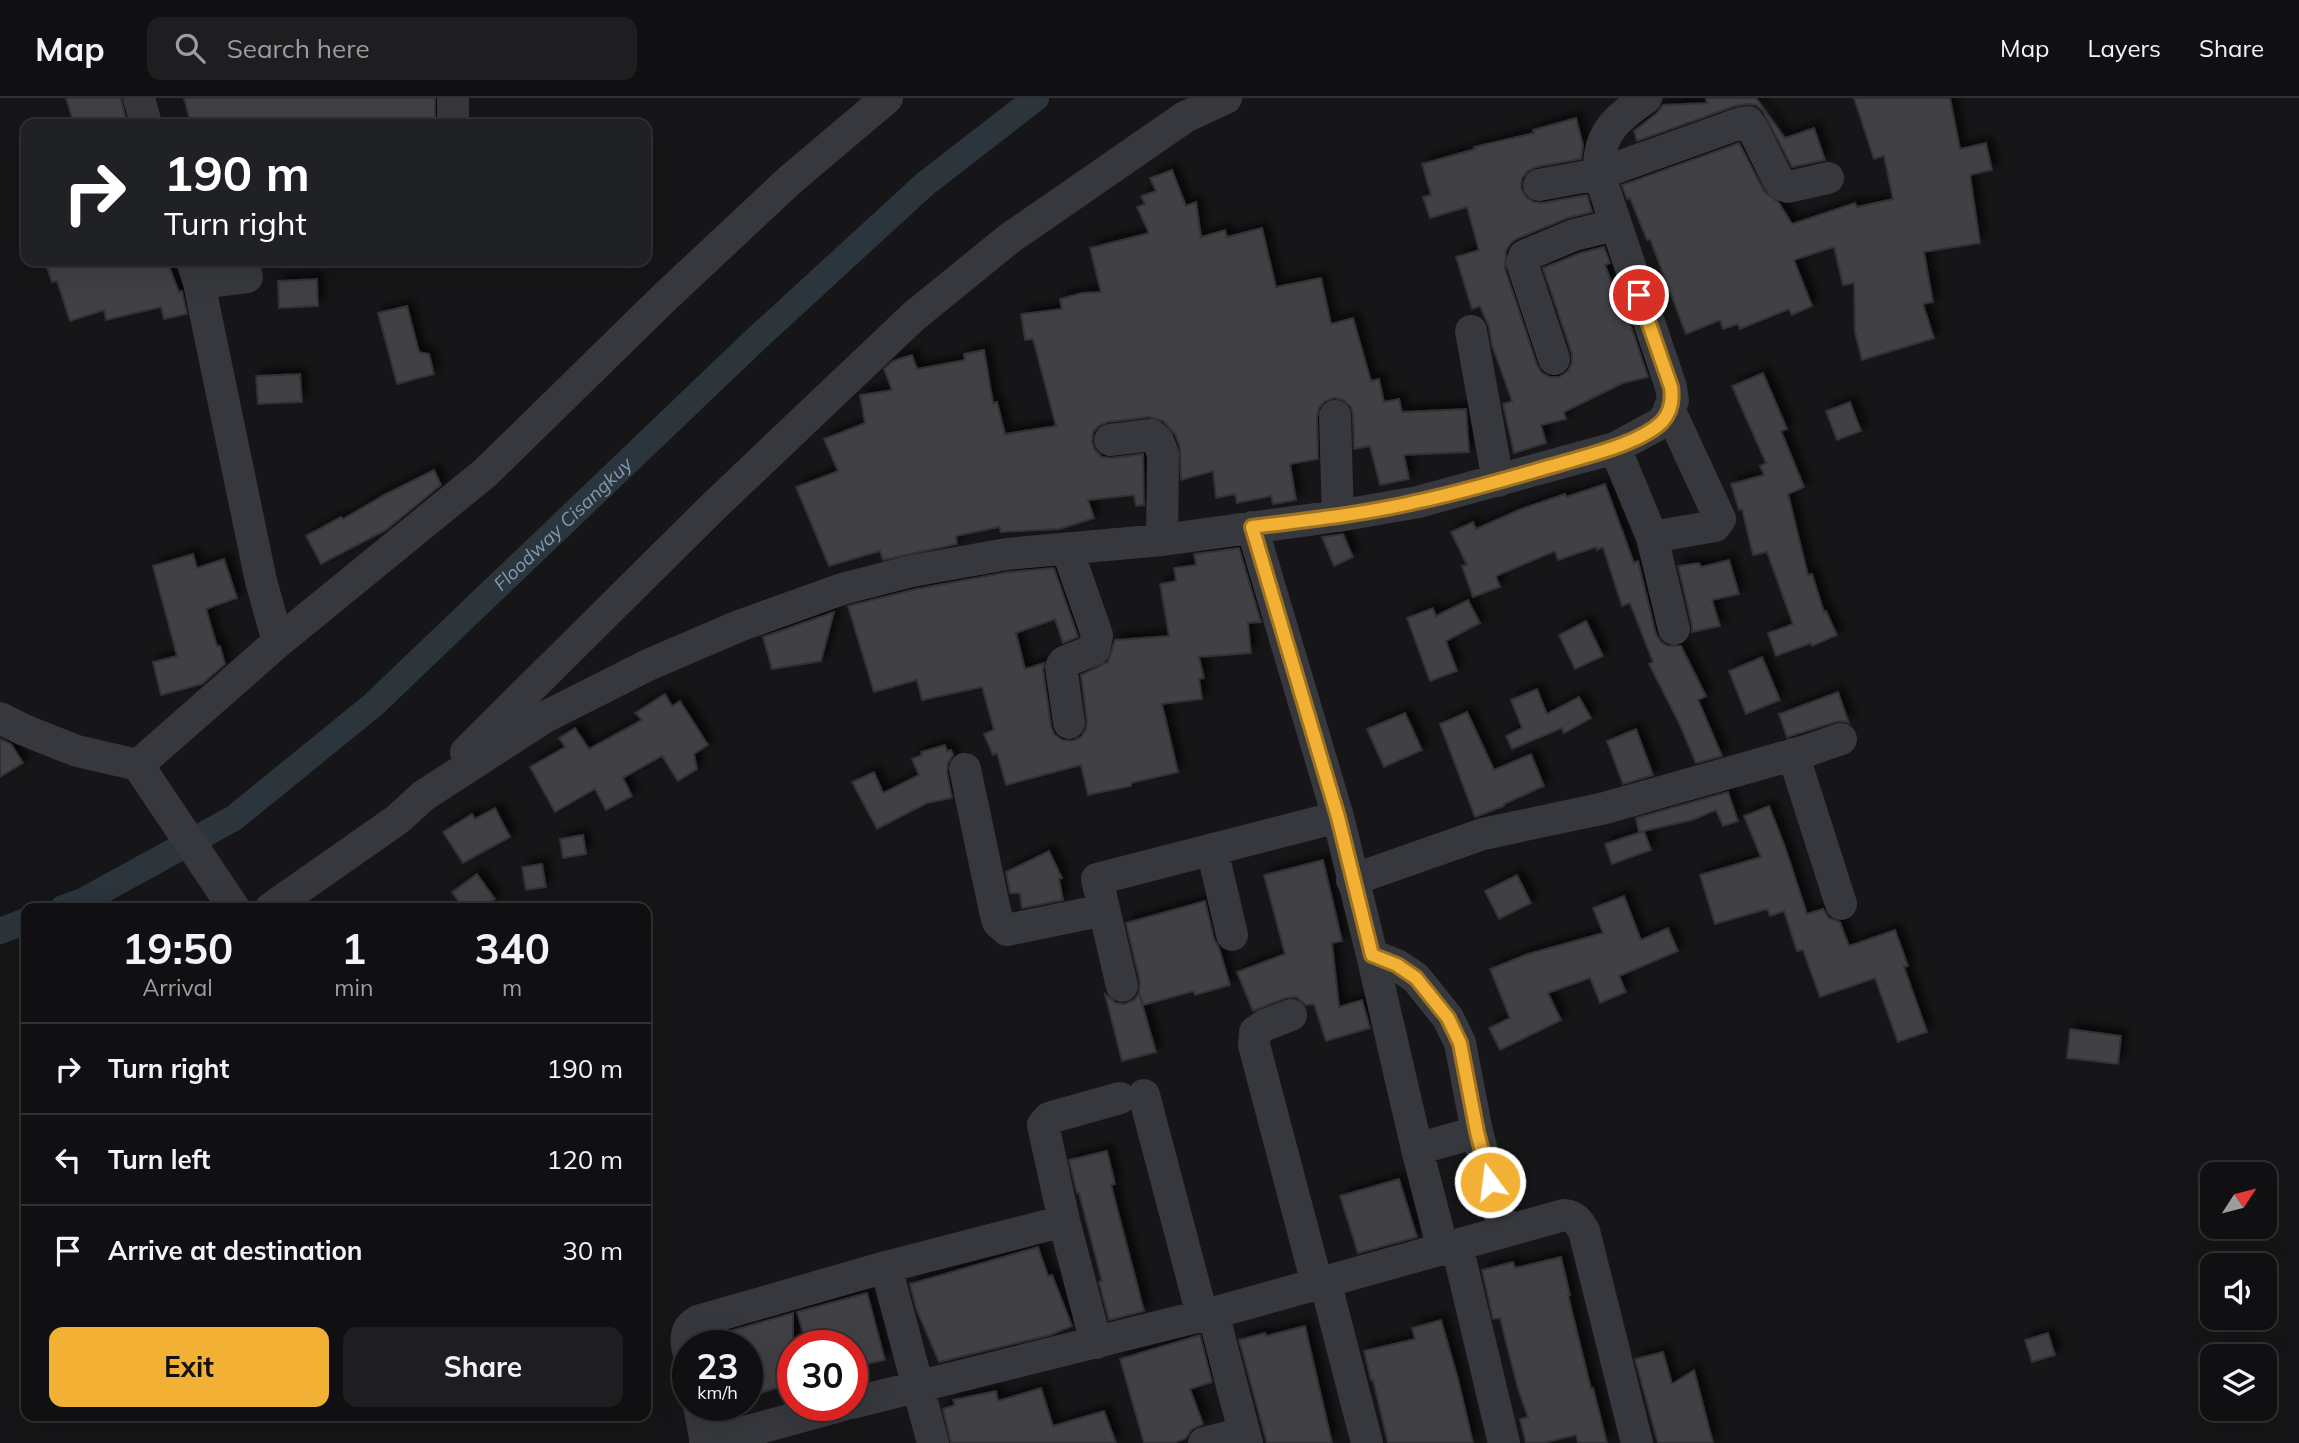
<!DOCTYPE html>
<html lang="en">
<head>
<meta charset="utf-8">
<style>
	:root { --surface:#101012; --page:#1e1e20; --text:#f1f3f6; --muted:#9c9d9f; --line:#303032; --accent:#f2b134 }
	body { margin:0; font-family:Mulish,sans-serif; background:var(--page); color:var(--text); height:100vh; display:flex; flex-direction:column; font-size:26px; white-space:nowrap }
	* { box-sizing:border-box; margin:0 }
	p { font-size:23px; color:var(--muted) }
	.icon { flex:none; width:38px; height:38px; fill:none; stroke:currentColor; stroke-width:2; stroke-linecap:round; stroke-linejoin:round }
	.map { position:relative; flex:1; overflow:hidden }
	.sheet { position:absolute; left:21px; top:805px; width:630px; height:518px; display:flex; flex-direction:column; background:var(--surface); border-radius:14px; box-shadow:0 7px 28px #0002,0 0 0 2px var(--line) }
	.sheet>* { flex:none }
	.banner { position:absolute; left:21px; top:21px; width:630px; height:147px; border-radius:14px; box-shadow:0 7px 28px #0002,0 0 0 2px var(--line); background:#202124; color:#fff; overflow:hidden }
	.needle { width:46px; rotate:54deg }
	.buttons { position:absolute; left:2200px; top:1064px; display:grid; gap:14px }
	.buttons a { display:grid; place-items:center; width:77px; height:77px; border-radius:14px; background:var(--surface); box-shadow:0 7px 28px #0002,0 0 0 2px var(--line); font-size:35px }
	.speed { position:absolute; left:672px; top:1232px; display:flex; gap:14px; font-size:35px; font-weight:700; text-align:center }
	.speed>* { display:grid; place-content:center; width:91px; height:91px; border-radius:50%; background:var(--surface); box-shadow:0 7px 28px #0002,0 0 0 2px var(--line); line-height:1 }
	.speed small { font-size:18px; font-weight:400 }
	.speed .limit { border:10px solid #d22; background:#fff; color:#111 }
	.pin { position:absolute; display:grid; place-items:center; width:60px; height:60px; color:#fff; margin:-30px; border:4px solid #fff; border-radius:50%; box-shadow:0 2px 7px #0007 }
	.me { position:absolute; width:77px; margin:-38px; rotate:345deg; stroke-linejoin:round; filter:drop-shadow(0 0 5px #0008) }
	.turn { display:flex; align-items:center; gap:24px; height:147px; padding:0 28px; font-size:32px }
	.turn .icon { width:91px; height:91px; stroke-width:2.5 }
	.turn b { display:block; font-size:49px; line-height:60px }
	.eta { display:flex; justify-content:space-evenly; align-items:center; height:119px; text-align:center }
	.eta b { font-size:42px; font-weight:700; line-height:49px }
	.primary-button { display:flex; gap:14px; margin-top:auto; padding:14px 28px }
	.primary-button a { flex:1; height:80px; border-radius:14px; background:var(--accent); color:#111; font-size:28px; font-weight:700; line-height:80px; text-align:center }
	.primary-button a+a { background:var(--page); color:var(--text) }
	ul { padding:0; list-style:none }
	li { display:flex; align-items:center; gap:21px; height:91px; padding:0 28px; border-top:2px solid var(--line) }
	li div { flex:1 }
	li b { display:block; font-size:26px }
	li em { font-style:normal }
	header { display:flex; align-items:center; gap:42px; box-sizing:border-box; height:98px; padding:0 35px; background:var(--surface); border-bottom:2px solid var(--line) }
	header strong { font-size:33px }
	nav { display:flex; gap:38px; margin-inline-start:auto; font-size:24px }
	.search { width:490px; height:63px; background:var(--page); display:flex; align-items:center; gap:18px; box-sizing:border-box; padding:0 24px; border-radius:14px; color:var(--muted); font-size:26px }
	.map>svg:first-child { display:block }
</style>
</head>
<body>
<header>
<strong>Map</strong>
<div class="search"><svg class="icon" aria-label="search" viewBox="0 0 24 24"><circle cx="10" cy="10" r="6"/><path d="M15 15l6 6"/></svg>Search here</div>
<nav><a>Map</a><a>Layers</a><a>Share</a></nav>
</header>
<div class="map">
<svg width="2299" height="1345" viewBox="0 0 2299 1345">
	<defs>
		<filter id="shadow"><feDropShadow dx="6" dy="-6" stdDeviation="3.5" flood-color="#0009"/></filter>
	</defs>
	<rect width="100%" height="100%" fill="#161618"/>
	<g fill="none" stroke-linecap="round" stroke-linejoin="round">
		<g stroke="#2c353c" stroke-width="26">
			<path id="s1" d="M63,810l20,-7 151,-83 139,-113 382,-365 170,-156 111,-86"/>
			<path d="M0,833l26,-10"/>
		</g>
	</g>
	<path fill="#404145" stroke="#303034" stroke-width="2" filter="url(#shadow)" d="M66,0h55l5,22 -15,4h-37z
		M184,0h251v23l-37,3v-3h-96l-1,3h-19l-62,-4 -15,4h-14z
		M1706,0h50l29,40 29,-10 11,32 -33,7 -29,-56 -7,-6 -10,-1 -11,2 -98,35 -3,-10 23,-18 6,-8 44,-2z
		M1854,0h96l10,51 26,-6 6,27 -22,5 10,68 -56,9 9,50 -10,2 11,34 -72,22 -7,-28 -1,-49 -11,2 -9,-38 -40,13 18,46 -20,9 -3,-6 -49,20 -2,-5 -15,5 -3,-9 -34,14 -36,-95 -3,1 -17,-42 -3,1 -5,-14 117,-42 25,48 15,12 13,21 63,-21 2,4 36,-8 -9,-43 -10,3z
		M1576,20l7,27 -2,14 -45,8 -8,4 -6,7 -1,10 5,9 8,5 8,1 45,-8 5,17 -25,6 -51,21 -6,5 -4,7 -1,18 32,96 5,8 8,4h9l9,-6 4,-8v-9l-29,-86 37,-15 24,-6 6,16 -5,2 18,47 3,-1 22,66 -25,6 -59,29 2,7 -25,6 5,18 -32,10 -11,-49 9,-3 -20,-56 -3,-18 -9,-21 -8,3 -16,-52 23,-7 -12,-43 -37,11 -7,-21 8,-2 -9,-31 53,-15 -1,-2 60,-14 -1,-3z
		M1172,72l14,36 10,-4 5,35 24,-7 2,7 35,-9 14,59 45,-9 10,46 22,-6 18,63 8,-2 5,23 15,-3 3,13 64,-3 3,43 -65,3 5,24 -29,6 -10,-39 -16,3 -1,-34 -2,-8 -8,-7 -9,-2 -9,3 -6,7 -2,9 1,42 -28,5 6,36 -23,4 -2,-8 -34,7 -2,-9 -19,4 -3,-27 -32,9 -1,-33 -5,-13 -12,-13 -14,-4 -41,5 -8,3 -7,7 -1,10 3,8 7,7 10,1 31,-4 1,51 -8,1 -2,-11 -46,5 6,18 -34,11 -59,3 -2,-5 -43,9 1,8 -74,16 -3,-9 -51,15 -33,-79 42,-16 -14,-32 41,-16 -5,-28 32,-5 -8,-21 9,-8 19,-6 5,14 48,-9 -1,-6 20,-4 9,53 4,-1 8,32 51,-8 -23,-87 -8,1 -4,-26 41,-5 -2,-10 22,-6 19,-1 -11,-44 59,-15 -12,-26 8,-3 -4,-8 15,-5 -6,-13z
		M45,163h122l12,31 3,-1 5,23 -23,5 -3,-12 -55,13 -2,-10 -34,11 -13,-40 -5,1z
		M317,181l1,27 -39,2 -1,-27z
		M407,208l12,46 10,2 5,20 -37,10 -19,-71z
		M1763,275l24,56 -6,2 23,56 -16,7 20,81 4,-1 12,38 2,-1 11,24 -25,11 -1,-3 -35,13 -8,-23 25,-9 -26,-72 -14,3 -11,-46 -3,1 -8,-26 33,-9 -4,-9 6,-3 -34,-77z
		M300,276l2,28 -44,2 -2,-28z
		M1850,304l11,29 -24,9 -11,-29z
		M434,372l7,15 -55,45 -65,34 -15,-28 35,-19 2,2 41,-24z
		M1605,386l29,79 4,-2 18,73 5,8 7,4h13l25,50 -8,4 24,56 -26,7 -16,-38 -31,-61 4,-2 -23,-59 -8,3 -19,-59 -6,3 -1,-3 -38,13 -3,-9 -59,25 4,11 -27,10 -11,-31 5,-1 -16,-33 22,-10 3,7 45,-20 44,-15 1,3z
		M1343,436l10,23 -19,9 -12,-29z
		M1239,450l22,74 -13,1 3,30 -52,4 5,21 -5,1 3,20 -40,5 16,68 -47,11v3l-43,9 -7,-30 -75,20 -9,-32 -4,2 -9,-21 10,-4 -12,-43 -60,13 -5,-20 -43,12 -26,-86 68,-17 93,-17 45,-4 24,69 -15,6 -8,-24 -39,14 9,36 19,-6 -1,7 8,56 3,8 8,6 10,1 9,-4 5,-8 1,-9 -6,-45 27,-13 7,-22 54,-4 -9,-52 16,-3 -2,-13 22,-3 -2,-11z
		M193,456l4,14 27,-9 13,39 -31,11 11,37h3l5,18 -23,20 -41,11 -8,-33 24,-6 -24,-90z
		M1729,462l10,34 -27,6 8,26 -28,6v-7l-14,-59 21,-3 2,4z
		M1468,502l12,23 -34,18 11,30 -27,10 -23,-63 26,-10 3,8z
		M834,514l-13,49 -49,8 -9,-32z
		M1586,523l17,35 -28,13 -16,-34z
		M1762,559l18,43 -34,14 -17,-43z
		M1537,591l10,25 32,-17 12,21 -27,15 -2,-5 -50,21 -6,-13 16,-8 -11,-28z
		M1838,594l11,31 -5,-2 -9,1 -48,15 -8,-23z
		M665,596l7,12 8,-5 28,44 -14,9 3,15 -19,12 -16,-25 -39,22 9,18 -26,14 -11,-21 -40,23 -25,-45 35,-20 -6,-9 16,-10 14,21 53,-29 -7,-7z
		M1467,614l27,58 37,-16 13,32 -40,18v2l-29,11 -35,-93z
		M1405,615l17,37 -38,17 -17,-38z
		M1636,631l17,46 -30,9 -16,-43z
		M0,641l11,5 12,19 -23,14z
		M945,647l2,6 4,-1 2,5 -5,8 -1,9 5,26 -25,5 -50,26 -25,-47 22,-10 9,21 36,-18 -7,-16 10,-4 -1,-3z
		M1728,694l10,29 -15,5 -7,-16 -24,10 -53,12 -3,-14z
		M1769,708l16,41 22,67 16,-5 6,9 11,4 9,24 46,-16 13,36 -4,1 23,65 -29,10 -23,-64 -55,19 -17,-47 -6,1 -13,-40 -14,5 -3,-7 -52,15 -15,-49 61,-18 -17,-41z
		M495,710l15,29 -47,26 -20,-31 29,-18 3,5z
		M1644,733l7,19 -39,14 -7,-20z
		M583,737l3,19 -23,4 -3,-19z
		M1049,753l13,27 -3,1 4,21 -41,8 -2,-15h-10l-4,-21z
		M1323,762l19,81 -10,2 7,64 23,-7 8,28 -44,13 -12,-37 -8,1 -10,-8 -11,1 -32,13 -16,-39 48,-18 -21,-79z
		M542,766l4,23 -20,3 -4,-23z
		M477,776l18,25 -13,9h-19l-11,-16z
		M1517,777l14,28 -32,16 -14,-28z
		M1624,798l17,44 27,-12 10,23 -59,25 7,16 -26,11 -10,-25 -42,15 13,27 -61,30 -11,-22 21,-10 -20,-49 38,-15 75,-21 -10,-25z
		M1205,803l9,38 5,9 11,37 -35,10 -1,-4 -51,14 -4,-13 1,-10 -14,-59z
		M1139,895l17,59 -34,9 -17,-67 11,9 9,1 9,-4z
		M2070,931l51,7 -3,28 -51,-6z
		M1107,1053l8,33 -4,1 33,126 -35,9 -10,-38 3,-1 -23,-88h-2l-8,-33z
		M1399,1081l18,58 -59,16 -18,-57z
		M1038,1149l10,29 4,-1 20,51 -22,9 -111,27 -23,-54 -6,-24z
		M1561,1159l9,38h-2l23,94 2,-1 14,55h-29l-2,-8 -33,8h-17l-6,-24 8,-2 -10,-28 -18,-71 -7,1 -11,-49 31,-8 2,6z
		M867,1195l18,67 -33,7v-21h-45l-10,-34z
		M793,1215v70l-33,10 -13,-47h-41v-8z
		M1441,1222l17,59 15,64h-85l-15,-63h-2l-7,-29 51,-12 -3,-11z
		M1305,1228l27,117h-65l-28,-103 26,-7 1,3z
		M2048,1235l7,22 -23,7 -7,-22z
		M1200,1237l12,47 -22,7 13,35 -11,5 -6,9 -12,5h-30l-24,-84z
		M1663,1254l9,32 22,-14 19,73h-55l-23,-84z
		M1041,1290l12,38 51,-15 12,32h-165l-8,-34 12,-4 -2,-5 43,-9 2,10z"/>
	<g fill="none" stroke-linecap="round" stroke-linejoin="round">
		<path stroke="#37383d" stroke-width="32" d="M139,0l7,26
			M453,26v-26
			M1539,87l60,-11 142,-51 7,-1 5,7 25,51 4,5 6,2 40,-9
			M192,163l7,22 62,298 17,61
			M199,185l48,-6
			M1471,233l27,150
			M1554,261l-32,-96 2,-7 50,-21 41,-10
			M1335,318l3,100
			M1110,342l41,-5 7,6 5,13 -1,86
			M1615,350l37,89 22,92
			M1252,429l86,290 34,138 25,10 19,13 32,40 12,25 17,89 27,100
			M1652,439l63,-11 5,-7 -51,-110
			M1067,451l30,86 -3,15 -30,12 -3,5 8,56
			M0,620l24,12 53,21 61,14 96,143
			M466,654l249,-247 199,-189 96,-78 175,-121 41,-19
			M1793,656l48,150
			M138,667l140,-123 207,-169 180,-176 125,-117 97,-82
			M965,671l30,142 3,11 9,8 97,-20
			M1212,751l20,86
			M1352,782l131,-46 122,-26 204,-58 32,-11
			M271,810l127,-89 25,-23 122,-79 103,-52 91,-39 103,-37 70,-18 95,-17 155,-14 176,-24 80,-14 197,-54 46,-25 6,-8 6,-14 -2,-14 -72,-213c-2,-39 16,-55 47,-76
			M1372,857l45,194
			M1122,888l-25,-107 241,-62
			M1291,917l-26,10 -10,7 -1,13 63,239
			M1144,997l58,220
			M1457,1148l47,197
			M1443,1152l-26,-101 60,-17
			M1325,1183l42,162
			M1213,1215l34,130
			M1096,1245l-32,-122 -21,-96 6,-7 71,-20
			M688,1253c-3,-12 -2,-23 10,-30l188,-54
			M852,1305l361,-90 351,-98c11,1 14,6 20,16l53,212
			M699,1307l7,38
			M705,1345l138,-38
			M933,1345l-47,-176 178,-46
			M1204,1345l40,-10"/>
	</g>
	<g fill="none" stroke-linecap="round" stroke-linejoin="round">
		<g stroke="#9d7322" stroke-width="18">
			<path id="route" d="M1490,1084l-13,-50 -17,-89 -12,-25 -32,-40 -19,-13 -25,-10 -34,-138 -86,-290c56,-7 113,-13 168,-26 47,-10 93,-24 139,-37 30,-9 80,-20 103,-42 9,-10 11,-22 9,-35l-32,-92"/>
		</g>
		<use href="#route" stroke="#f2b134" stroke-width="12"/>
	</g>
	<g text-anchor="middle" stroke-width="7" stroke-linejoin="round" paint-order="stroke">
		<g font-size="19" font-style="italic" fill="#7f9bb3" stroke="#111113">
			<text dy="7" stroke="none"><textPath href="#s1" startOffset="635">Floodway Cisangkuy</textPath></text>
		</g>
	</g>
</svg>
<div class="buttons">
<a><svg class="needle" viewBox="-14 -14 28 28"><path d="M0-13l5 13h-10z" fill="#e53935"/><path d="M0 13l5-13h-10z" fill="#9c9d9f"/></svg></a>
<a><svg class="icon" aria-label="sound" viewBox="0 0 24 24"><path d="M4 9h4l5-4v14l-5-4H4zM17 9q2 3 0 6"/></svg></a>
<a><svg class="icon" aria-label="layers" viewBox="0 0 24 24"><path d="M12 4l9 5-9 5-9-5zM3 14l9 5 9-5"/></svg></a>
</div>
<div class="speed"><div>23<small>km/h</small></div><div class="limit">30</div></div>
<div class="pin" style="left:1639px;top:197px;background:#d93025"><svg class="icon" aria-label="arrive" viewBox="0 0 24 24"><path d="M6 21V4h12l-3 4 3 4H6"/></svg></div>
<svg class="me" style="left:1490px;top:1084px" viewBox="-20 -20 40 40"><circle r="17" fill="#f2b134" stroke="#fff" stroke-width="3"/><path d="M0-11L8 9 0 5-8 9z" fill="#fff"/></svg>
<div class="banner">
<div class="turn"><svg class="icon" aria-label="right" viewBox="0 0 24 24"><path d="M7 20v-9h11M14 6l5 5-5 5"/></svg><div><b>190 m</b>Turn right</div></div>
</div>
<section class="sheet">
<div class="eta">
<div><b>19:50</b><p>Arrival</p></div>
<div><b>1</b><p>min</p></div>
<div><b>340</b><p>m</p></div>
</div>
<ul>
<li><svg class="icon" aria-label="right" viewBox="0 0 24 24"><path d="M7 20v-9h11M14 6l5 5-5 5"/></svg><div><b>Turn right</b></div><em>190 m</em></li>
<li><svg class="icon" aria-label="left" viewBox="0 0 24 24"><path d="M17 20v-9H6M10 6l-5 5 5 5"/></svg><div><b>Turn left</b></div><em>120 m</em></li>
<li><svg class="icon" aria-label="arrive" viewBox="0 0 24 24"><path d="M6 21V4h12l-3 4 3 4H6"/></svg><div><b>Arrive at destination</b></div><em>30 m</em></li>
</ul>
<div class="primary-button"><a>Exit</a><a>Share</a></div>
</section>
</div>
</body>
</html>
